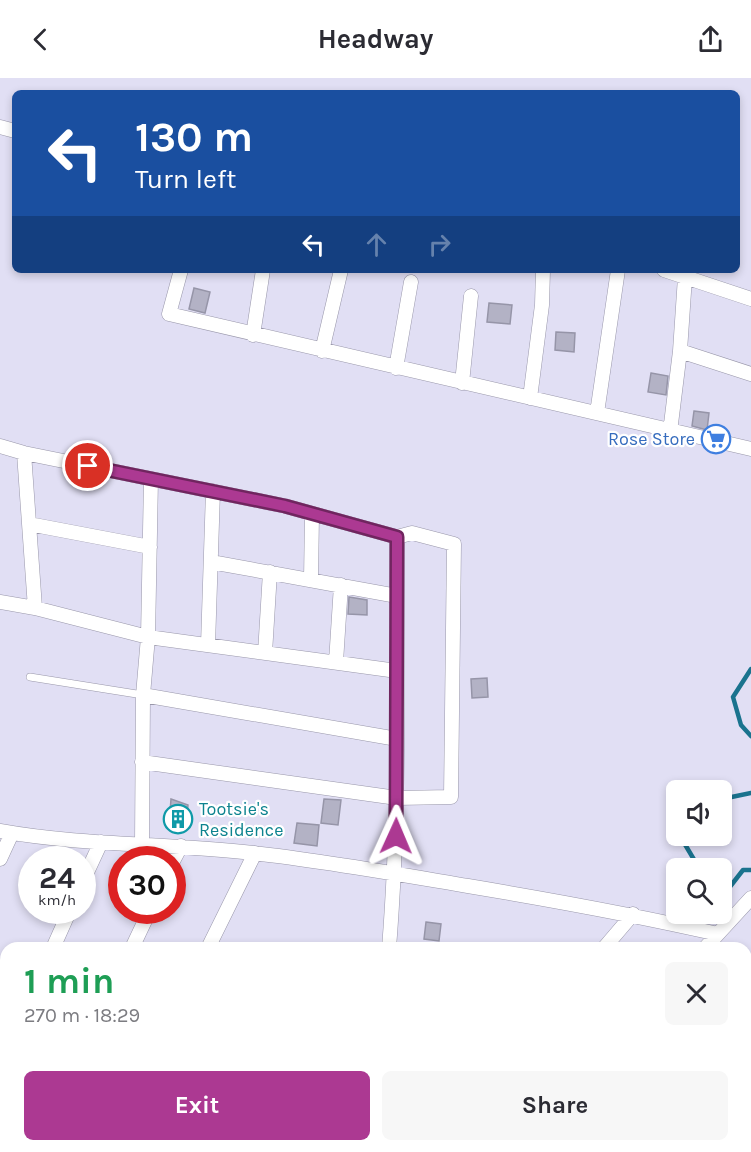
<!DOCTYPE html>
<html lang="en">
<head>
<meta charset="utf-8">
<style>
	:root { --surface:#fff; --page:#f7f7f7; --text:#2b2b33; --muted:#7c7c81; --accent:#ac3992 }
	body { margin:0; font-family:Karla,sans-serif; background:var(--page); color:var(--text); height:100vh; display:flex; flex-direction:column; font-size:22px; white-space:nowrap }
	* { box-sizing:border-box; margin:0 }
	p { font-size:20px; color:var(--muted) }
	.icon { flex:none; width:33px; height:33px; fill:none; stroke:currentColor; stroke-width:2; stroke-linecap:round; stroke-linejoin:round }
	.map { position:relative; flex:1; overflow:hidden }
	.drawer { position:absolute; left:0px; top:864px; width:752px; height:210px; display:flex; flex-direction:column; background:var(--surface); border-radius:18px 18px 0 0; box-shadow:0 3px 9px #0003 }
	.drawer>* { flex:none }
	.top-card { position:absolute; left:12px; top:12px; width:728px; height:183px; border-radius:9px; box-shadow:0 3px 9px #0003; background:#1a4fa0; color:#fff; overflow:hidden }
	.buttons { position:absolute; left:666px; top:702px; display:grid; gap:12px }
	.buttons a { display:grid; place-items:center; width:66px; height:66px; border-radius:9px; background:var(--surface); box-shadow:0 3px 9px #0003; font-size:30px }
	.speed { position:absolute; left:18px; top:768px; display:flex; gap:12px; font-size:30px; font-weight:700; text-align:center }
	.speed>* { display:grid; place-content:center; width:78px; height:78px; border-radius:50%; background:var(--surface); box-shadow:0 3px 9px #0003; line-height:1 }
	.speed small { font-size:15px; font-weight:400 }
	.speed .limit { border:9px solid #d22; background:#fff; color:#111 }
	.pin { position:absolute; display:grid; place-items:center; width:51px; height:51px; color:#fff; margin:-26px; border:3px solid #fff; border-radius:50%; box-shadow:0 2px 6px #0007 }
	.me { position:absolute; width:66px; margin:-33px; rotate:1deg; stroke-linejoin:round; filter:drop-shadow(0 0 4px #0008) }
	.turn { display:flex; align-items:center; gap:21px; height:126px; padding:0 24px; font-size:27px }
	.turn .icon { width:78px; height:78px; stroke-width:2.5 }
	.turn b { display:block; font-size:42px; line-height:51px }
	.lanes { display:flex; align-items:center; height:57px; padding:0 24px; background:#0003; justify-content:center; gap:30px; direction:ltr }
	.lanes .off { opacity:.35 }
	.round { display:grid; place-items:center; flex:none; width:63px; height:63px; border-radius:9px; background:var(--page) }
	.overview { display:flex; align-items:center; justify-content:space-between; height:102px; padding:0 24px }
	h1 { font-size:36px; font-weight:700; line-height:45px; color:#1e9e55 }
	.action { display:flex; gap:12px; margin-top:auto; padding:12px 24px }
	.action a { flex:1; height:69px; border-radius:9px; background:var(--accent); color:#fff; font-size:24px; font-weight:700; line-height:69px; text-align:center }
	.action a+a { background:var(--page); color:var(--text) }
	header { display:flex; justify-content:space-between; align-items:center; height:78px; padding:0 24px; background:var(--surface); font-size:27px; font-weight:700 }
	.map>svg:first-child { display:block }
</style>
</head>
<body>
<header><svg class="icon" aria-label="back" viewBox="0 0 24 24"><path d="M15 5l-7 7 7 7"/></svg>Headway<svg class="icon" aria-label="share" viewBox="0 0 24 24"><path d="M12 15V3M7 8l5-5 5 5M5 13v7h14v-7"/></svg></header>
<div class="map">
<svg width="751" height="1074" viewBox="0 0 751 1074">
	<rect width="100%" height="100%" fill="#e1dff4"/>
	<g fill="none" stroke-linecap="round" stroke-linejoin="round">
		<path stroke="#1a738e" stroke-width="4.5" d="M751,591l-18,28 8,28 10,11
			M722,721l29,-6
			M676,729l-6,5 6,15
			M680,758l19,32
			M722,819l21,-27h8
			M698,847l10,-11
			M678,870l1,-1
			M391,1068l1,6
			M680,1068l5,6
			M213,1074l6,-4 45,4
			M267,1074l3,-6
			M502,1074l6,-5 18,2"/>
	</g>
	<path fill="#b3b2c5" stroke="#9695a8" stroke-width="1.5" d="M194,210l16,4 -5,21 -16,-4z
		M489,225l23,2 -2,19 -23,-2z
		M556,254l19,1 -1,19 -19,-2z
		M651,295l17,3 -2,19 -18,-3z
		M694,333l15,2 -2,17 -15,-4z
		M349,519l18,3v15l-19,-1z
		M487,600l1,19 -16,1 -1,-19z
		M171,721l17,6 -2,22 -17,-2z
		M324,721l17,1 -3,25 -17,-2z
		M297,745l22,2 -2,21 -23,-3z
		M426,844l15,2 -2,17 -15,-2z"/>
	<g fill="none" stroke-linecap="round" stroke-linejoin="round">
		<g stroke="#9997aa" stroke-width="8">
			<path id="lane" d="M30,599l113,18"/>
		</g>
		<g stroke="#9997aa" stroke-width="15">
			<path id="street" d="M0,49l15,4
				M181,192l-12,44 582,135
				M664,192l87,29
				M253,257l10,-65
				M322,273l19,-81
				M680,273l71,23
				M396,290l15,-86
				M462,305l9,-87
				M530,320l12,-93 1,-35
				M597,335l21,-143
				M670,354l10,-81 5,-74
				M0,368l24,7 261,53 112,31 15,-4 42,11 -3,253 -54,1 -255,-36
				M24,375l11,155
				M29,446l121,23
				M211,484l186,34
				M311,502l1,-66
				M0,524l35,6 113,29 249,34
				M208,567l5,-154
				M265,575l5,-81
				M336,584l5,-77
				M143,617l254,44
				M0,753c83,15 169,12 253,22 72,8 144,21 215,33 84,14 167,29 250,48
				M142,767l1,-150 5,-58 3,-158
				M0,781l12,-26
				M172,785l9,-17
				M82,805l19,-41
				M53,870l17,-38
				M132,870l18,-38
				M208,870l47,-95
				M389,870c11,-137 8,-274 8,-411
				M604,870l29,-34
				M705,870l46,-50
				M746,886l5,1
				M0,963l6,-3
				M746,968l5,1
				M746,1036l5,2
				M0,1050l6,-3
				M120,1068l12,6
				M369,1068v6
				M439,1068v6
				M605,1068l7,6
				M745,1068l3,6
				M528,1074l6,-6"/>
		</g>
		<use href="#lane" stroke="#fff" stroke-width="7"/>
		<use href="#street" stroke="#fff" stroke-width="14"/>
	</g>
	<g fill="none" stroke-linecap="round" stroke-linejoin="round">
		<g stroke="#70255f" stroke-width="15">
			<path id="route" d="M88,388l197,40 112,31 -1,299"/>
		</g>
		<use href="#route" stroke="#ac3992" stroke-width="10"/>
	</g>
	<defs>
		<g id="supermarket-ring" transform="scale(1.5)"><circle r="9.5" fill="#fff" stroke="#3f7fe0" stroke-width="1.5"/><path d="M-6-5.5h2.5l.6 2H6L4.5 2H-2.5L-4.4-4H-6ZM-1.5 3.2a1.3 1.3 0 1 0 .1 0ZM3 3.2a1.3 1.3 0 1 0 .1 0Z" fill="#3f7fe0"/></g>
		<g id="building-ring" transform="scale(1.5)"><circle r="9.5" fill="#fff" stroke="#0f9aa8" stroke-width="1.5"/><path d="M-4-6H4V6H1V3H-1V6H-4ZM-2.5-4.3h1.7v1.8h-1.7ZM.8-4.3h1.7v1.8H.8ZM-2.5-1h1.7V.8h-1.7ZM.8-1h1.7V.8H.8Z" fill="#0f9aa8"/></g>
	</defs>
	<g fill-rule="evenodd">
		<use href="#supermarket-ring" x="716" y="361"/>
		<use href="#building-ring" x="178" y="741"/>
	</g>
	<g text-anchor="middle" stroke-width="4.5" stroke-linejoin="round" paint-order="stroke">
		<g font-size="18" fill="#366cbe" stroke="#fff" text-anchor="end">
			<text x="695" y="367">Rose Store</text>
		</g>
		<g font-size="18" fill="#0d838f" stroke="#fff" text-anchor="start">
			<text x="199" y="737">Tootsie's<tspan x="199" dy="21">Residence</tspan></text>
		</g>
	</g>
</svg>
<div class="buttons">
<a><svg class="icon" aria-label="sound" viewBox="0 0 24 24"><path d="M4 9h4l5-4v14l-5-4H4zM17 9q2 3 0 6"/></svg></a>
<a><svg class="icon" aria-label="search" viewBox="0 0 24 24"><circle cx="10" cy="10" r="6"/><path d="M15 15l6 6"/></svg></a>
</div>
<div class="speed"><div>24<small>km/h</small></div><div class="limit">30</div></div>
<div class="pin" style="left:88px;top:388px;background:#d93025"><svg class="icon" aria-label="arrive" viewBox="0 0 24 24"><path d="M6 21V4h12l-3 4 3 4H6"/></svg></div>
<svg class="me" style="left:396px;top:758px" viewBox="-20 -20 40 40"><path d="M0-17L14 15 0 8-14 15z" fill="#ac3992" stroke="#fff" stroke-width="4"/></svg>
<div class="top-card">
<div class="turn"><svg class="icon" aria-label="left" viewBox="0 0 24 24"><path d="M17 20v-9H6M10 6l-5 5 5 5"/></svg><div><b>130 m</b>Turn left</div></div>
<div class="lanes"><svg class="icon" aria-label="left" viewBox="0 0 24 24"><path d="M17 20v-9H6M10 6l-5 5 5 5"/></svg><svg class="icon off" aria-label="ahead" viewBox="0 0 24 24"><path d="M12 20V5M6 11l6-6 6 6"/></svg><svg class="icon off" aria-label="right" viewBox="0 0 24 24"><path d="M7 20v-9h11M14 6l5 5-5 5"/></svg></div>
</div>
<section class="drawer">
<div class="overview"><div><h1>1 min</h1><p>270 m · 18:29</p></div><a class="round"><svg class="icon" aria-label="close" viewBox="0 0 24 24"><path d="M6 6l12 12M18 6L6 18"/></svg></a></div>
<div class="action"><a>Exit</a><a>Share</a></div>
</section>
</div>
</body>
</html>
